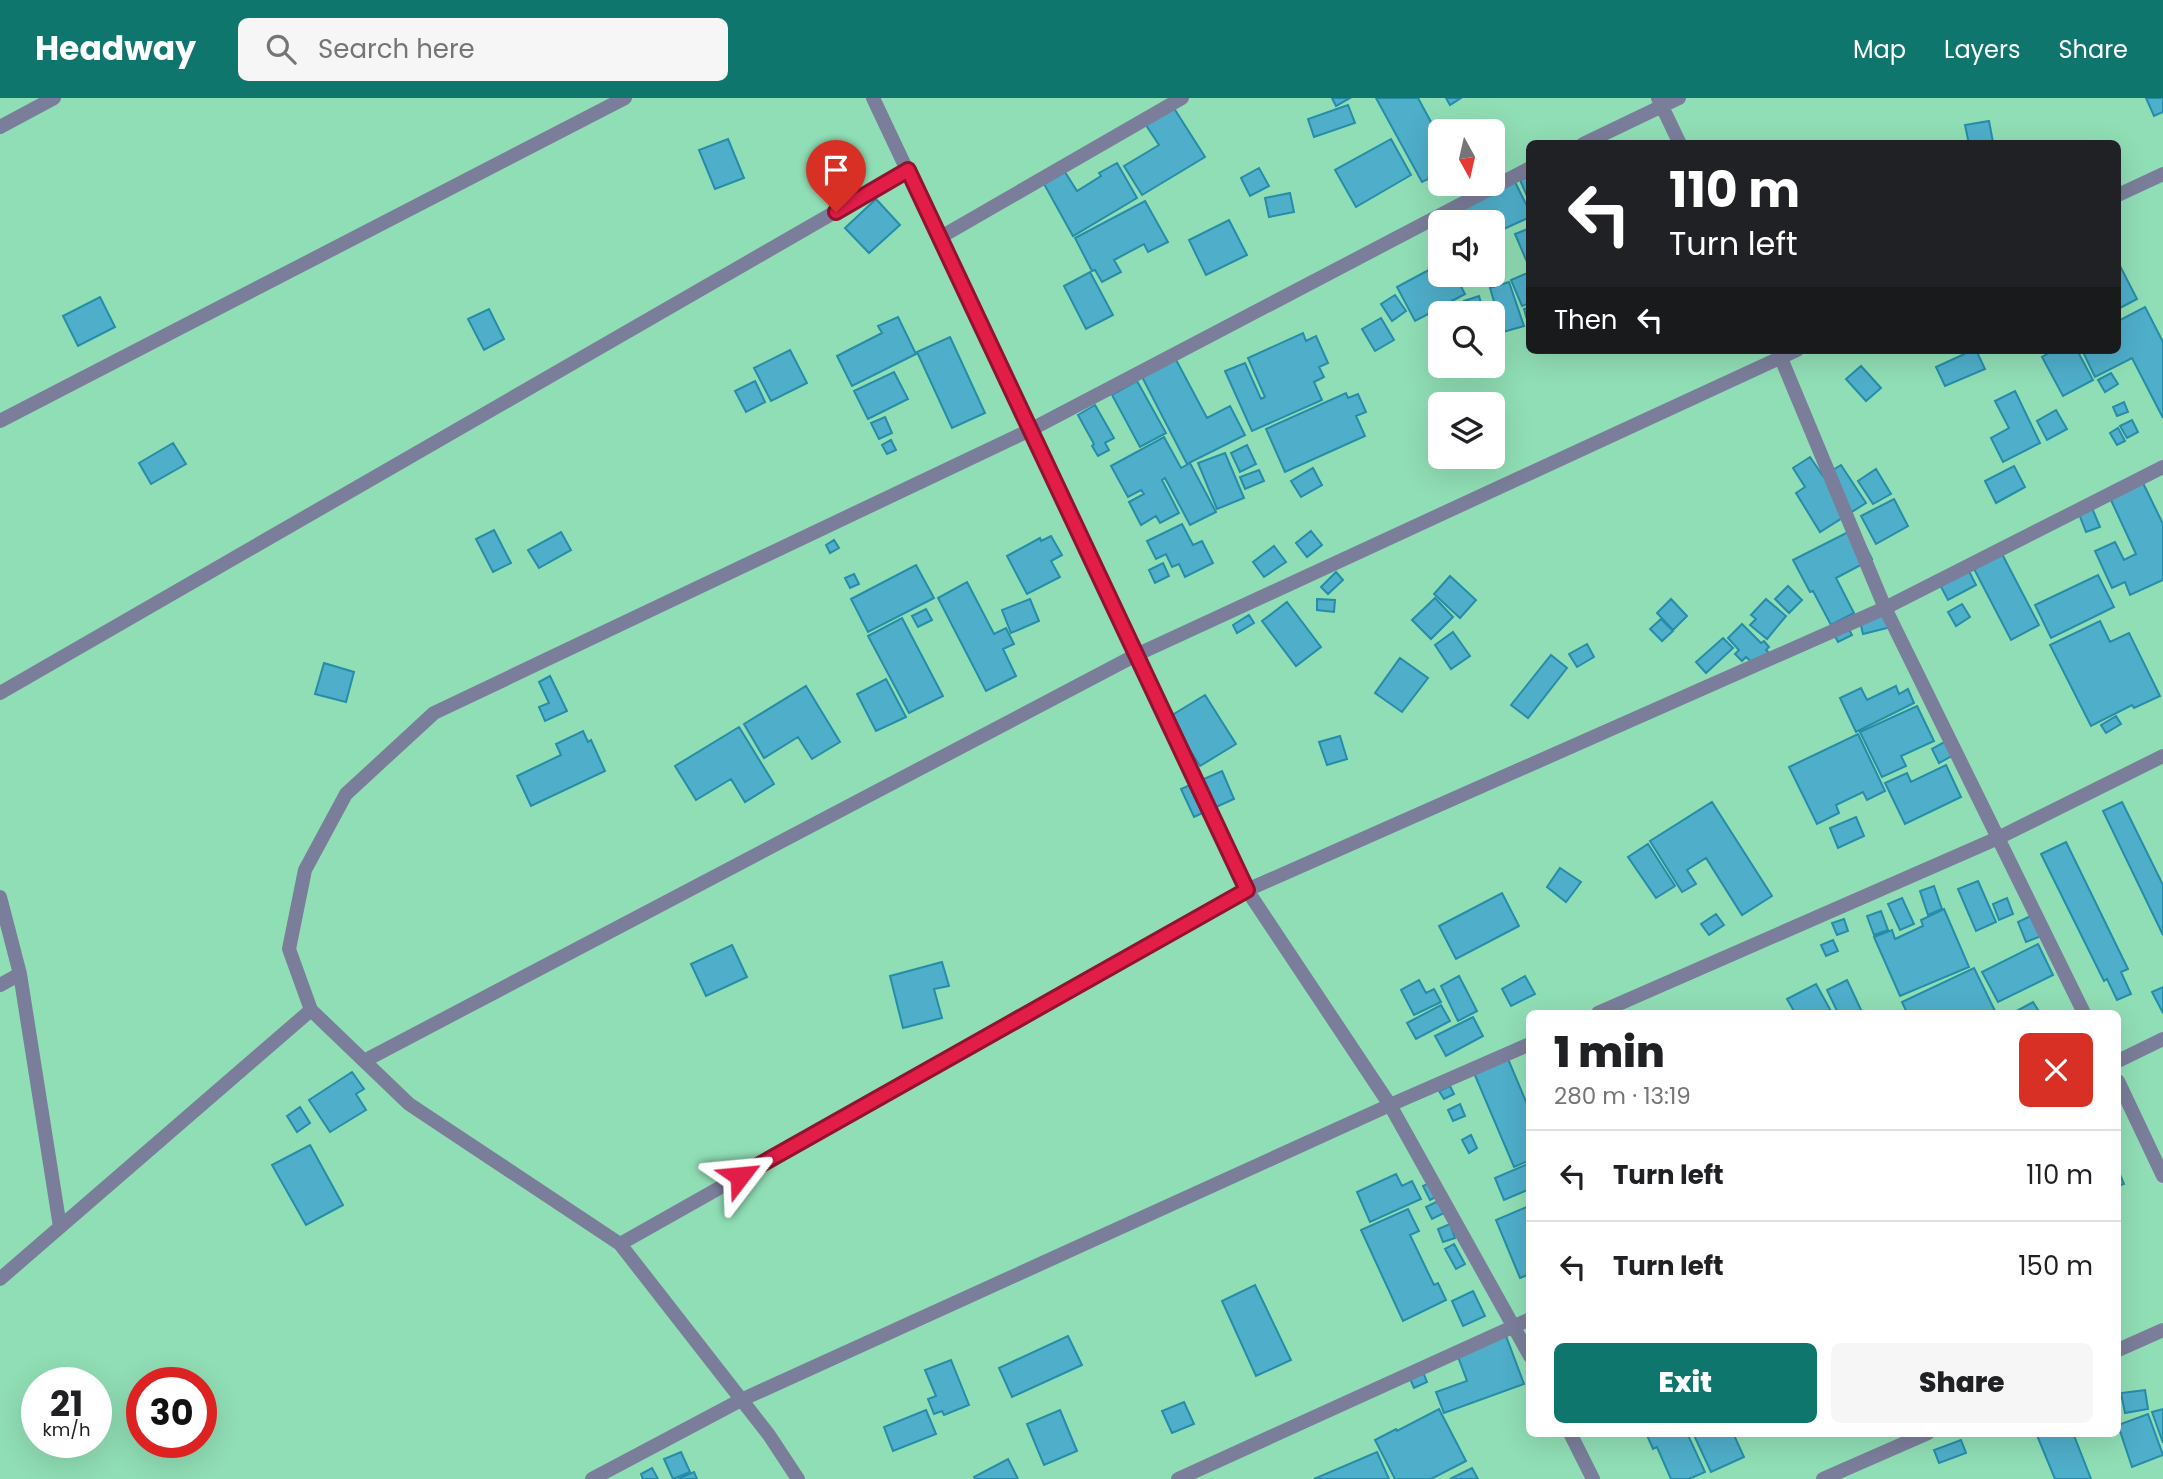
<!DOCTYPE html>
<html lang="en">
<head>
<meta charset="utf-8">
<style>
	:root { --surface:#fff; --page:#f6f6f6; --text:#202124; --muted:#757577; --line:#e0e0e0; --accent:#0f766e }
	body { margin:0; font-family:Poppins,sans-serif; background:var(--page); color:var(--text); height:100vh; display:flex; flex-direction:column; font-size:26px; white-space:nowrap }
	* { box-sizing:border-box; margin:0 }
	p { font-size:23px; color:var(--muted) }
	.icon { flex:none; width:38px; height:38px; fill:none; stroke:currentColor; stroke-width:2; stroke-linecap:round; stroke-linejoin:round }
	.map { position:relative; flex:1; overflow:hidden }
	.details { position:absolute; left:1526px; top:912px; width:595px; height:427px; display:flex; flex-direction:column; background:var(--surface); border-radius:10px; box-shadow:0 7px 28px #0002 }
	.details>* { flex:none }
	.top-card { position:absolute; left:1526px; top:42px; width:595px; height:214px; border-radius:10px; box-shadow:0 7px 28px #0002; background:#202124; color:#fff; overflow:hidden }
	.needle { width:46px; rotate:172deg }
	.fabs { position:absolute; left:1428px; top:21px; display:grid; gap:14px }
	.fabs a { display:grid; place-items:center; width:77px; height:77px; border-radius:10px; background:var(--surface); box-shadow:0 7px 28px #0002; font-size:35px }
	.speed { position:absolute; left:21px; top:1269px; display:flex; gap:14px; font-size:35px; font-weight:700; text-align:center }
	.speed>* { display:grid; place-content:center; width:91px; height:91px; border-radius:50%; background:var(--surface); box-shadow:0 7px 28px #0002; line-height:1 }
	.speed small { font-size:18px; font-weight:400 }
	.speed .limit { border:10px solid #d22; background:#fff; color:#111 }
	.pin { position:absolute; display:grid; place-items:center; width:60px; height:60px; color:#fff; margin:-72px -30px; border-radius:50% 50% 50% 0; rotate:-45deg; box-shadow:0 0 7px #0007 }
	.pin .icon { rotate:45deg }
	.me { position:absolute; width:77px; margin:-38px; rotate:61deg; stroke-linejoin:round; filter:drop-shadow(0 0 5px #0008) }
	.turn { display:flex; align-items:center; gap:24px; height:147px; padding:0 28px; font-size:32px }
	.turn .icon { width:91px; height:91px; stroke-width:2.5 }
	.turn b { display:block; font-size:49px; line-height:60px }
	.then { display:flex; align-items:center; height:66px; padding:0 28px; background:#0003; gap:14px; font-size:26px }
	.round { display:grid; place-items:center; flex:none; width:74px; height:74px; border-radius:10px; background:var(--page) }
	.head { display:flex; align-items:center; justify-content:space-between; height:119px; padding:0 28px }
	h1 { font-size:42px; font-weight:800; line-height:52px }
	.button { display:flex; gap:14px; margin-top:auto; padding:14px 28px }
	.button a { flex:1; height:80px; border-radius:10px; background:var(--accent); color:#fff; font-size:28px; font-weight:800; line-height:80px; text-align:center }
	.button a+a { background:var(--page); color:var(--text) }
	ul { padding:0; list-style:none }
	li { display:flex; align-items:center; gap:21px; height:91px; padding:0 28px; border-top:2px solid var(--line) }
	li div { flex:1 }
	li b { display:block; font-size:26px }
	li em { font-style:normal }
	header { display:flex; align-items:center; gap:42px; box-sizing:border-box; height:98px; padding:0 35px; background:var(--accent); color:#fff }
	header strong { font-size:33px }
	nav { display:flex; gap:38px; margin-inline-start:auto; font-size:24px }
	.search { width:490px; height:63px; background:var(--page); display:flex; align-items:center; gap:18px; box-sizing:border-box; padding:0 24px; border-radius:10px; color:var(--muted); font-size:26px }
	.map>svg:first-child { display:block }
</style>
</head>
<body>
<header>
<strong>Headway</strong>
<div class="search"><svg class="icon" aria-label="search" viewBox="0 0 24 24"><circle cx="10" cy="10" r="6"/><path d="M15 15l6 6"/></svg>Search here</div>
<nav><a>Map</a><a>Layers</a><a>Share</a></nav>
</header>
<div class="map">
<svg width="2163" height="1381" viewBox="0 0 2163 1381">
	<rect width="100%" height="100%" fill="#90deb5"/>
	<path fill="#4faeca" stroke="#268ca7" stroke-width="2" d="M1332,0h18l-14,8z
		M1376,0h42l19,35 3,-1v41l-18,9z
		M1446,0h15l-11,7z
		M2146,0h17v14l-9,4z
		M1170,4l35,55 -63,38 -18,-29 35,-21 -17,-26z
		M1348,7l7,18 -41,14 -6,-18z
		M1459,23l5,10h-23z
		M1989,23l4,21 -24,2 -4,-19z
		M728,41l16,39 -29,11 -16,-39z
		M1391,41l20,36 -55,32 -21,-37z
		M1117,65l20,35 -64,38 -29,-52 21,-12 12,19 24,-15 -2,-3z
		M1259,70l10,18 -19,10 -9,-18z
		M1530,78v27l-10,-23z
		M1515,84l15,30v5l-37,17v-12h-32l-6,-12z
		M1290,95l4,19 -25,5 -4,-19z
		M876,101l24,26 -31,28 -24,-25z
		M1145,103l23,41 -20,10 -4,-8 -30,16 7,12 -19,10 -7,-12 -3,1 -17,-33z
		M1229,122l18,35 -41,20 -17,-35z
		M1530,130v41l-15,-35z
		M2118,164l19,37 -19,10z
		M1440,166v11h15l10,19 -17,9 5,10h-13v15l-3,2 -9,-16 -13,7 -18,-34z
		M1090,174l23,43 -27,14 -22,-43z
		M1530,174v31l-8,3 -11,-26z
		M1509,184l15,44 -21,6 -13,-44z
		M1395,197l11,16 -14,10 -11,-17z
		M1479,198l5,17h-16l-4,-12z
		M100,199l15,30 -37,19 -15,-30z
		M1530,209v15l-2,1 -4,-14z
		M2145,209l18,35v76l-31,-60 -37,19 -13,-27h36v-29z
		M489,211l15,30 -20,11 -16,-31z
		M898,219l18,37 -64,32 -15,-30 45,-23 -4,-7z
		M1381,220l13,22 -19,11 -13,-22z
		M1303,235l3,8 10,-5 12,27 -9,4 5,10 -10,5 8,18 -70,31 -27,-60 20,-8 16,36 4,-2 -17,-39z
		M950,239l35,76 -33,15 -35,-76z
		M790,252l17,33 -36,18 -17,-33z
		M1973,252h3l9,19 -40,17 -9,-19z
		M2054,252h23l16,30 -30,16 -21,-39z
		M1174,258l33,62 23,-12 15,29 -58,29 -47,-91z
		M1861,268l20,22 -15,13 -20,-22z
		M894,274l14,27 -40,20 -14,-28z
		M2111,275l7,11 -13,8 -7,-12z
		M755,283l10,21 -19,10 -11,-21z
		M1137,283l29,52 -26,14 -28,-52z
		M2015,293l25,52 -37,19 -12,-24 18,-10 -14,-27z
		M1346,295l2,5 10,-4 8,18 -10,4 9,20 -80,36 -19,-43z
		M2124,304l4,10 -11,4 -4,-9z
		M1095,307l19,33 -9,5 4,7 -11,6 -6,-10 2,-2 -16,-29z
		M2056,312l11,19 -20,11 -10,-19z
		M885,319l7,16 -13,6 -8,-16z
		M2132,322l6,12 -11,6 -7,-12z
		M2118,330l7,13 -8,4 -7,-12z
		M1164,339l17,31 9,-5 26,49 -26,13 -25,-47 -3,2 17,33 -19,10 -4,-7 -15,9 -12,-23 15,-8 -3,-4 -13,7 -17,-31z
		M891,342l5,10 -9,4 -5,-9z
		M173,345l13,21 -35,20 -12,-21z
		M1247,347l9,19 -16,8 -9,-19z
		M1225,355l19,45 -27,11 -19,-46z
		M1810,359l13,19 18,-11 25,38 -46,29 -24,-39 9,-6 -12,-19z
		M2014,368l11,21 -29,16 -11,-22z
		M1313,370l9,17 -21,12 -10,-16z
		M1876,371l15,25 -18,10 -15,-23z
		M1259,372l5,11 -19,8 -5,-12z
		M2143,385l20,41v56l-33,15 -5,-13 -13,6 -17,-37 20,-9 9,18 12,-6 -26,-56z
		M1894,401l14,27 -32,18 -15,-28z
		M2092,410l8,19 -14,5 -7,-18z
		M1182,426l11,21 9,-4 11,22 -28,14 -6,-13 -7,3 -6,-13 -10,5 -9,-18z
		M1856,430l16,31 -36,19 18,35 -23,12 -18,-34 -3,1 -17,-32z
		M494,432l17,33 -18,9 -17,-33z
		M1311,433l11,14 -15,12 -11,-14z
		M561,434l10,18 -32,18 -11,-18z
		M1051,438l11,19 -11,6 9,16 -33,17 -20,-38 33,-18 1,3z
		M834,442l5,8 -9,5 -4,-8z
		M1274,448l12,16 -22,15 -11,-15z
		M2001,454l38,73 -28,15 -38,-73z
		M1163,465l6,13 -14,7 -6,-13z
		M916,467l18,33 -66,34 -17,-33z
		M1968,471l8,16 -28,15 -9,-17z
		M1336,474l7,8 -15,14 -7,-7z
		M854,476l5,10 -9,4 -5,-10z
		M2098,477l16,32 -63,31 -16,-33z
		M1450,478l26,24 -16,18 -26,-24z
		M967,484l27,52 12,-6 8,16 -11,5 13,27 -30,15 -48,-93z
		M1788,488l14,14 -13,13 -14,-14z
		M1435,500l18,19 -22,22 -19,-19z
		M1030,501l9,22 -28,12 -9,-23z
		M1317,501l18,1 -1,12 -17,-2z
		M1671,501l16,17 -14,14 -16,-17z
		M1766,501l20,17 -19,23 -17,-14 6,-6 -5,-4z
		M1287,504l34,45 -25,19 -34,-45z
		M1962,506l8,13 -14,9 -8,-14z
		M926,511l6,11 -14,7 -6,-11z
		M1887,512l4,17 -28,7 -4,-17z
		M1249,517l5,8 -17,10 -4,-8z
		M902,520l41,78 -34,17 -41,-77z
		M1661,521l12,12 -11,10 -12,-12z
		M1844,522l8,15 -14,7 -8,-15z
		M2100,523l10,21 19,-9 31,63 -26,12 -2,-3 -41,21 -41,-81z
		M1742,526l19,19 3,-2 5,6 -3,3 3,3 -13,13 -10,-9 -4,4 -7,-7 4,-4 -11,-12z
		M1453,534l17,24 -19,13 -16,-24z
		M1723,540l10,10 -27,25 -10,-11z
		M1587,546l7,13 -17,10 -8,-13z
		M1551,557l16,13 -39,50 -17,-13z
		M1400,560l28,20 -26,34 -27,-19z
		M324,565l30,9 -8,30 -31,-8z
		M550,578l17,35 -22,10 -6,-14 10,-4 -10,-21z
		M886,581l20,38 -30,14 -19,-37z
		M806,588l34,56 -28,17 -14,-22 -34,21 -20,-34z
		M1896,588l3,8 9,-5 6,14 -58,29 -16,-34 21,-10 6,12z
		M1205,597l31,49 -36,22 -31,-49z
		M1917,608l17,35 -33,15 5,10 -24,11 -22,-45z
		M2116,618l5,8 -15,9 -5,-8z
		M739,629l35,57 -29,18 -14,-23 -35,21 -21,-34z
		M583,633l5,11 3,-2 14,31 -74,35 -14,-30 44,-21 -5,-11z
		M1858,636l27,57 -18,9 -4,-8 -27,13 3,8 -22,11 -28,-57z
		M1340,638l7,23 -20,6 -8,-23z
		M1950,641l7,14 -18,10 -7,-14z
		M1946,667l15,32 -56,27 -20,-41 22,-10 4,9z
		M1222,673l12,28 -40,18 -13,-28z
		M1712,704l60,94 -30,19 -36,-57 -19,12 9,14 -14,8 -32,-51z
		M2122,704l41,83v50l-60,-124z
		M1856,719l8,19 -26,12 -8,-20z
		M2066,744l62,127 -7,3 10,22 -14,6 -10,-21 -3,2 -63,-127z
		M1648,746l27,42 -19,12 -28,-41z
		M1560,770l21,14 -15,20 -19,-15z
		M1978,783l18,41 -20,9 -18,-42z
		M1934,788l8,23 -14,6 -8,-24z
		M1502,795l17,33 -63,33 -17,-33z
		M1902,800l12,26 -14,6 -12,-26z
		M2007,800l6,16 -14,6 -6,-16z
		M1944,811l25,58 -69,29 -26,-59 18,-7 3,9 28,-13 -2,-6z
		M1881,813l7,19 -14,5 -7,-19z
		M1716,816l8,11 -15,10 -8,-11z
		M2035,816l9,21 -18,7 -8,-20z
		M1844,821l4,12 -11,4 -5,-12z
		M1833,842l5,11 -12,5 -5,-11z
		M2038,846l15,31 -55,27 -16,-30z
		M732,847l15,32 -41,19 -15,-32z
		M942,864l7,24 -15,3 8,29 -39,10 -13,-52z
		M1974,870l22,45h-89l-5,-11z
		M1459,878l18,35 -19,10 -17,-35z
		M1525,878l10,18 -24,12 -9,-17z
		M1419,882l7,13 8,-4 7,13 -27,13 -13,-25z
		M1847,882l15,32 -3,1h-21l-11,-23z
		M1816,886l16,29h-37l-8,-14z
		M2163,889v26l-11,-21z
		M2033,904l7,11h-27z
		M1441,907l9,16 -34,18 -9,-16z
		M1473,919l10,19 -37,20 -11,-20z
		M1508,961l22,52v49l-16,7 -40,-94z
		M352,974l12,17 -8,5 10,16 -36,22 -21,-32z
		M1450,988l4,8 -10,5 -5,-8z
		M1460,1006l5,12 -12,5 -5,-11z
		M300,1009l10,16 -13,9 -10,-16z
		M1471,1037l6,13 -8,5 -7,-13z
		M310,1047l33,60 -37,20 -34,-60z
		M1530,1065v26l-26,11 -9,-22z
		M2118,1072l6,14 -6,2z
		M1396,1076l6,12 10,-5 9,18 -51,23 -13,-30z
		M1434,1083l6,14 -10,5 -7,-14z
		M1440,1102l6,12 -14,7 -6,-12z
		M1529,1108l1,68 -10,4 -24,-58z
		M1408,1111l11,22 -9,4 24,50 4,-2 8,17 -43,21 -42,-91z
		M1450,1126l5,14 -12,4 -5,-13z
		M1454,1146l11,20 -9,5 -11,-20z
		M1255,1187l36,75 -35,16 -34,-75z
		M1473,1193l12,25 -22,10 -11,-25z
		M1068,1238l14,29 -70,32 -13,-29z
		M1506,1238l18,48 -80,29 -8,-21 31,-11 -10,-27z
		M951,1262l18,45 -25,10 -2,-4 -8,3 -6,-15 8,-3 -11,-26z
		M1421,1269l6,15 -13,6 -7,-16z
		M2145,1292l3,19 -23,4 -4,-20z
		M1184,1304l10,22 -22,9 -10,-22z
		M1439,1311l27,52 -35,18h-36l-20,-39 21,-11 1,2z
		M2163,1311v34l-11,-31z
		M926,1312l10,24 -43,17 -9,-24z
		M1060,1312l17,41 -33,14 -17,-41z
		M2148,1316l15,41 -31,12 -14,-42z
		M1646,1335h41l18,39 -16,7h-18l-14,-32 -4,2z
		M1693,1335h40l11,24 -33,15z
		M2036,1335h37l18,46h-36z
		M1961,1342l5,13 -27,10 -5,-13z
		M681,1354l9,20 -17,7 -9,-20z
		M1377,1354l12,27h-75z
		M1008,1361l10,20h-43l-1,-2z
		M652,1370l6,11h-15l-2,-5z
		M1472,1370l6,11h-28z
		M694,1374l3,7h-19z"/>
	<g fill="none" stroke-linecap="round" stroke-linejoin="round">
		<path stroke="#7b7e9a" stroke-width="14" d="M873,0l374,792 143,215 140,251
			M1658,0l22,46
			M0,29l54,-29
			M1583,46l96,-46
			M2118,97l45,-21
			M939,140l243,-140
			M1778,253l107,257 278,-141
			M0,323l625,-323
			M0,595l908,-523
			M0,799l20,77 -20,11
			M20,876l40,253
			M1598,915l400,-175 165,-82
			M364,963l772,-406 661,-305
			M2118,963l45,-22
			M2118,983l45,95
			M620,1146l-211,-140 -98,-94 -22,-61 16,-79 41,-76 88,-81 596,-283 500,-262
			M0,1181l311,-269
			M2118,1252l45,-20
			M1570,1335l23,46
			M592,1381l149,-79 649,-295 140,-61
			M798,1381l-29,-44 -149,-191 627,-354 638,-282 199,405
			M1178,1381l352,-160
			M1823,1381l105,-46"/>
	</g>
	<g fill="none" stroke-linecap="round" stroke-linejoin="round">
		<g stroke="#92132f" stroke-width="18">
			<path id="route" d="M740,1078l507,-286 -339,-720 -72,42"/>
		</g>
		<use href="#route" stroke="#e11d48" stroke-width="12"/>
	</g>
</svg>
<div class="fabs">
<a><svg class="needle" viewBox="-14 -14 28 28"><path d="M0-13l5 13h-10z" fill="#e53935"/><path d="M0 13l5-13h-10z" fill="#757577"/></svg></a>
<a><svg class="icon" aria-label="sound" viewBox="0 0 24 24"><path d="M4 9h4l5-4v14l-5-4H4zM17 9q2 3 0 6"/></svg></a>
<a><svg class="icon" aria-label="search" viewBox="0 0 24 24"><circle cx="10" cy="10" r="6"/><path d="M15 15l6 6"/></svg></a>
<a><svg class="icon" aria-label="layers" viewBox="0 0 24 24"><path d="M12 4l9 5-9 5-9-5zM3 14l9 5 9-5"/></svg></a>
</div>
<div class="speed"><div>21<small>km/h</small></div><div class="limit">30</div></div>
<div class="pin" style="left:836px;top:114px;background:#d93025"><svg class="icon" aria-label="arrive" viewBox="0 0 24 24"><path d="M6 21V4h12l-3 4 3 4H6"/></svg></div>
<svg class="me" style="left:740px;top:1078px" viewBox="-20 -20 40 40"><path d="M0-17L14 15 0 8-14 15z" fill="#e11d48" stroke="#fff" stroke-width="4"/></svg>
<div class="top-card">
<div class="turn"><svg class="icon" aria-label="left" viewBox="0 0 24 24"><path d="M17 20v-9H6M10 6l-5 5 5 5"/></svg><div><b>110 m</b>Turn left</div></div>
<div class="then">Then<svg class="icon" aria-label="left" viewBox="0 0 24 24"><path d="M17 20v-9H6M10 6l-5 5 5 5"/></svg></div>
</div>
<section class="details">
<div class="head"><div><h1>1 min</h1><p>280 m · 13:19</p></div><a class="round" style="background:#d93025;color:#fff"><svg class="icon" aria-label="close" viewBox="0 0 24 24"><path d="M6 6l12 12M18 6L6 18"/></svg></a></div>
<ul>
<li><svg class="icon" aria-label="left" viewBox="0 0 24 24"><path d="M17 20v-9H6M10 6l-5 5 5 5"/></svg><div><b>Turn left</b></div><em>110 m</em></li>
<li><svg class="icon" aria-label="left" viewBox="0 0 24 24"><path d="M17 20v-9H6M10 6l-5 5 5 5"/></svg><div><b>Turn left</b></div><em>150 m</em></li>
</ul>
<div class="button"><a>Exit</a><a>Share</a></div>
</section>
</div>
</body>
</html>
